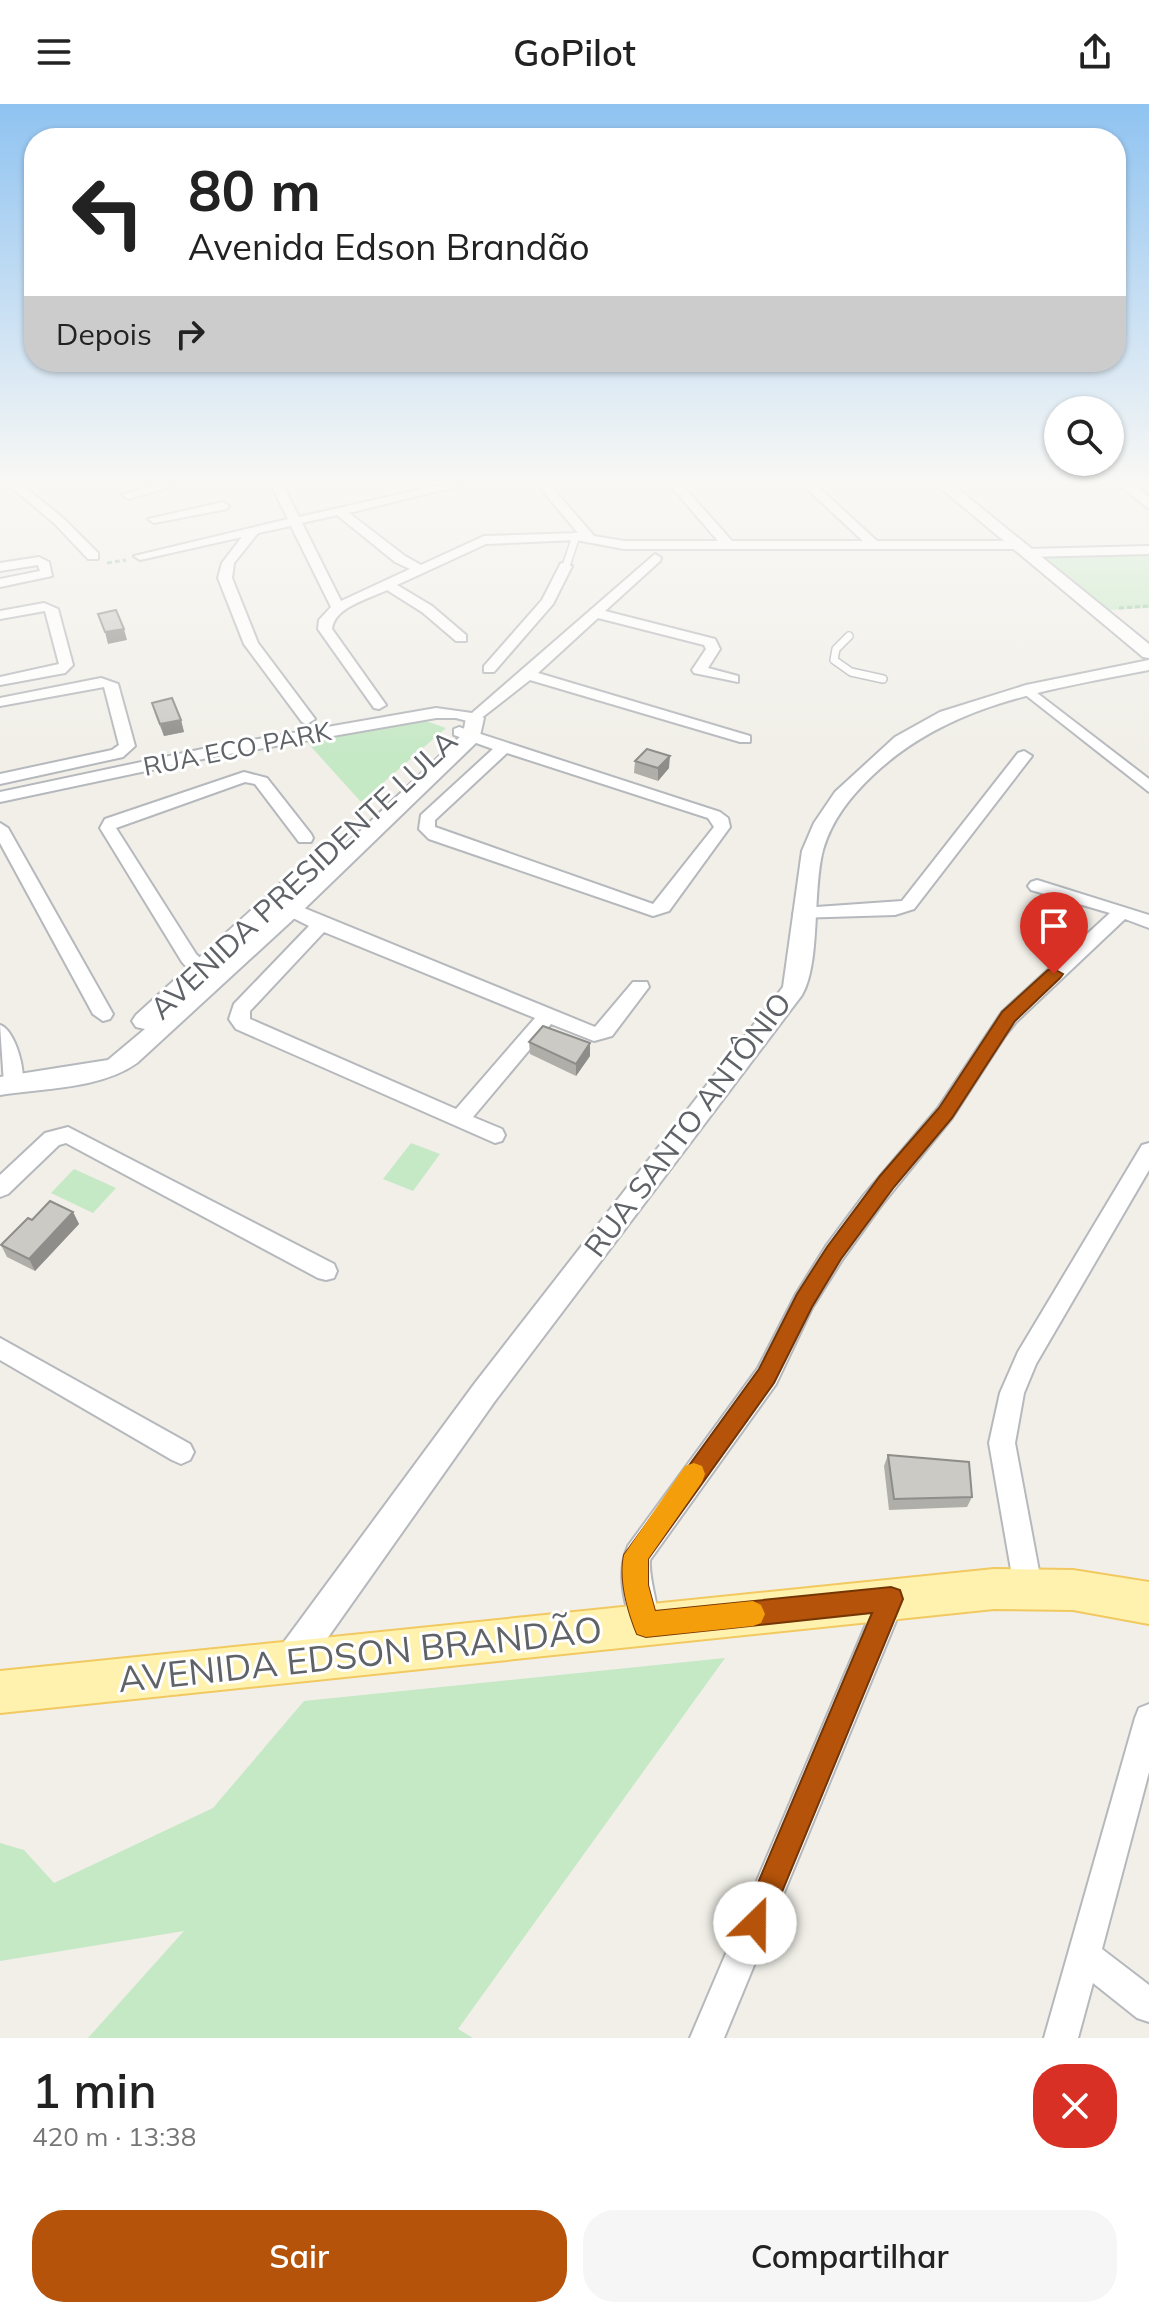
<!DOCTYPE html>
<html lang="pt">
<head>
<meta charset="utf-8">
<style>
	:root { --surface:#fff; --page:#f6f6f6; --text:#222; --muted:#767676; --accent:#b45309 }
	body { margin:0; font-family:Mulish,sans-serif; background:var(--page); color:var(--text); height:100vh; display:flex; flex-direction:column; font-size:30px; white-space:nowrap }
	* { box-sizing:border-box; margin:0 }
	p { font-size:26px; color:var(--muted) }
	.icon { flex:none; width:44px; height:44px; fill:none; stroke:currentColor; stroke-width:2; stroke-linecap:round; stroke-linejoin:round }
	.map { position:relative; height:1934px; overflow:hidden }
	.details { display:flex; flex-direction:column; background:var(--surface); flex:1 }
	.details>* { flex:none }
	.top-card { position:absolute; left:24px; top:24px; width:1102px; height:244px; border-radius:32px; box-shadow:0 2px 6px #0004; background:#fff; color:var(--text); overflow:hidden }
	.tools { position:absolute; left:1044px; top:292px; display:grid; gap:16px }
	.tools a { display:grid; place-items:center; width:80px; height:80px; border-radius:50%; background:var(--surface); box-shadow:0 2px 6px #0004; font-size:40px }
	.pin { position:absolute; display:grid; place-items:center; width:68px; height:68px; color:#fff; margin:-82px -34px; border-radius:50% 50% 50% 0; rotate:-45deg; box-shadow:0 0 8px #0007 }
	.pin .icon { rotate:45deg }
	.me { position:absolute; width:88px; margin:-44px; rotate:23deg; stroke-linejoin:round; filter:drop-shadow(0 0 6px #0008) }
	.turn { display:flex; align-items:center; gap:28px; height:168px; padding:0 32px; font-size:36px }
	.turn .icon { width:104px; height:104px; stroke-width:2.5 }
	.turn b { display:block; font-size:56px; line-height:68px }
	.then { display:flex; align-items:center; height:76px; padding:0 32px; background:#0003; gap:16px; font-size:30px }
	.round { display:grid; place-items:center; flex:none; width:84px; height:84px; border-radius:32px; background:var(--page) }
	.summary { display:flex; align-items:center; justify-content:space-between; height:136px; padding:0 32px }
	h1 { font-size:48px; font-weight:600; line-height:60px }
	.primary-button { display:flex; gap:16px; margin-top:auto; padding:16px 32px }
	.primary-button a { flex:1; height:92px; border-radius:32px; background:var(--accent); color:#fff; font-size:32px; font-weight:600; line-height:92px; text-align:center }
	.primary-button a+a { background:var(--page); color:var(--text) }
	header { display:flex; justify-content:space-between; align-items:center; height:104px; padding:0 32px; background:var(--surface); font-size:36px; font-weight:600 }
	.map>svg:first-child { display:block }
</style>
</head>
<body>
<header><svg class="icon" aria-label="menu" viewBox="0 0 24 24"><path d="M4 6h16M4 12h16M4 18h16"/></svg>GoPilot<svg class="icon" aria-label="share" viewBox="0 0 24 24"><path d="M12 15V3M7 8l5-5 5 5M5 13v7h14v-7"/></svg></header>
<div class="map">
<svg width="1149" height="1934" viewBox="0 0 1149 1934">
	<rect width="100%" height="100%" fill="#f1efe8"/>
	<path fill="#c5e8c5" d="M1149,449v55l-41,2 -64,-54z
		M426,617l20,7 -85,74 -55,-61z
		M411,1039l29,11 -27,37 -30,-12z
		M74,1065l42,19 -23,25 -42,-20z
		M725,1554l-267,371 15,9h-385l96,-107 -184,30v-118l24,7 30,33 159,-75 91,-107z"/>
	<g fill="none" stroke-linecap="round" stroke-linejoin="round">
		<g stroke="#b5b8bc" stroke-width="10">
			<path id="service" d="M566,462l10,-30
				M849,532l-13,13 -2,11 17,12 32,7"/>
		</g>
		<g stroke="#b5b8bc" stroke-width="4">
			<path id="minor" d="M9,381h13l41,33 35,35v6h-10l-33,-35z
				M156,381h21l-49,14 -6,-4z
				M271,381h12l16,32 141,-32h22l-113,28 56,43 16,9 63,-29 94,-3 -40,-48h12l44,51 30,5h94l-48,-56h12l50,56h131l-60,-56h13l61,56h141l6,4 -6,4h-394l-48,-9 -90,4 -89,41 35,21 34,29v6h-10l-34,-29 -35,-22c-18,9 -53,17 -55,39l54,76 -7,4 -5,-1 -56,-79 1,-9 12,-13 -40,-81 -33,7 -24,30 -2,15 26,65 57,76 -8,5 -5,-2 -58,-78 -26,-66 4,-15 20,-26 -102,23 -6,-4 154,-37zM337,411l58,47 15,7 -69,32 -39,-78z
				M223,398l6,4 -2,3 -73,14 -6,-4z
				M1149,442v8l-122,3 -6,-4 6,-4z
				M655,450l6,4 -1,3 -55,50 110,28 5,10 -12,19 30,8v6l-44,-9 -2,-3 14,-21 -2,-4 -106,-27 -60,55 212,63v6h-10l-210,-62 -55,43 -19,-5h-20l-224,39 -212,45v-10l212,-45 224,-39 36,5z
				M39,453l10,5 3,14 -52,11v-8l40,-8 -2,-6 -38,6v-8z
				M561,459l11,3 -19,38 -59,68h-10v-6l58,-66z
				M44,499l14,6 15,56 -8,8 -65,12v-8l59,-13 -14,-53 -45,8v-8z
				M101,574l17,6 17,62 -12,11 -123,27v-10l112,-24 7,-5 -15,-58 -104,19v-8z
				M1028,582l121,93v13l-126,-99 -2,-3z
				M459,623l261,85 8,6 2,9 -61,84 -16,5 -224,-77 -10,-10 2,-14 72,-66 -39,-14v-6zM507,649l201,65 6,9 -61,77 -218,-77v-7z
				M1024,647l8,5 -118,153 -19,6 -99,3 -3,-4 3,-4 6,-2 100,-7 116,-148z
				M244,668l23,6 44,56 2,4 -2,4h-12l-44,-58 -10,-2 -129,46 80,126c9,10 23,13 29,22l-2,5c-16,4 -31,-7 -41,-19l-82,-134 5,-9z
				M0,719l8,5 105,186 -3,5 -7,2 -10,-7 -93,-171z
				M1037,776l112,35v13l-24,-9 -109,103 -11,14 -53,82 -72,89 -38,53 -30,48 -36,76 -126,176c-2,23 14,56 6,75l-10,4 -10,-4c-11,-27 -20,-62 -8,-89l130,-178 38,-74 30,-48 38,-51 74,-87 64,-96 108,-99 -79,-23 -3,-4 3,-4z
				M277,793l318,130 38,-45h14l2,5 -37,49 -18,5 -43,-17 -78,93 29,12 3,6 -3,6 -7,2 -259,-114 -7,-10 5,-15 75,-78 -38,-19 -3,-4zM324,828l211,86 -79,91 -206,-90v-8z
				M0,921c15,4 28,50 21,64h-14l-3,-5z
				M68,1023l266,137 3,7 -3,7 -8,2 -8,-2 -252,-135 -7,2 -51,49 -8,3v-22l45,-42z
				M1149,1039v27l-113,194 -12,29 -9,50 27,144 -4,10 -10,3 -10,-3 -4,-10 -25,-144 11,-50 18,-41 124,-207z
				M0,1234l190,106 4,8 -4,8 -9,4 -9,-4 -172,-100z
				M891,1481l10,4 4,10 -181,439h-34l191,-449z
				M1149,1600v68l-47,177 47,36v37l-12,-4 -44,-35 -15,55h-34l91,-320 4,-10z"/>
		</g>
		<g stroke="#b5b8bc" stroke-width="4">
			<path id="tertiary" d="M0,381h8l-8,4z
				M937,381h16l196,159v14l-6,-1z
				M1119,381h16l14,12v12z
				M1149,556v10c-100,20 -198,32 -276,105 -22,21 -41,44 -50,75 -11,40 -2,112 -21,145l-307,406 -193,273 -12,5 -12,-5 -5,-12 5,-12 197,-267 308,-396 19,-136 12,-28 21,-31 60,-55 45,-25 86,-27z
				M475,609l9,5 -5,22 -181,175 -161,148c-36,26 -94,25 -137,32v-18l108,-17 37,-31 -9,-2 -4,-6 4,-6 188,-171h14l3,4 -3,4 -68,64 12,-11 181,-171 3,-16z"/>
		</g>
		<g stroke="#f2c960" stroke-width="4">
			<path id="primary" d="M994,1465l79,1 76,12v42l-76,-14 -79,-1 -994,104v-42z"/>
		</g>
		<path stroke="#9cc7a9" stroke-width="3" stroke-dasharray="5 3" stroke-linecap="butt" d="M107,459l19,-3
			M1119,504l30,-2"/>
		<use href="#service" stroke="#fff" stroke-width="7"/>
		<use href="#minor" fill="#fff" fill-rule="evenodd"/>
		<use href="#tertiary" fill="#fff" fill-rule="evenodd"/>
		<use href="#primary" fill="#fff2af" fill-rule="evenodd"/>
	</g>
	<path fill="#afaea9" d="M152,599l29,17 3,12 -20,4 -9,-22z
		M635,657l34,7 -11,13 -24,-8z
		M529,938l61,14 -14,20 -46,-22z
		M73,1108l6,12 -44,47 -28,-14 -6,-12 31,-25z
		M888,1351l84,42 -5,10 -78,3 -5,-44z"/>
	<path fill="#8f8d8a" d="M124,525l3,11 -19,4 -3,-12z
		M181,616l3,12 -20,4 -4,-12z
		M670,652l-1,12 -11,13v-13z
		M590,939v13l-14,20v-12z
		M73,1108l6,12 -44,47 -6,-12z"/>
	<path fill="#cccac5" stroke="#8f8d8a" stroke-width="2" d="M116,506l8,19 -19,3 -7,-18z
		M172,594l9,22 -21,4 -8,-21z
		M647,645l23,7 -12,12 -23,-7z
		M543,922l47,17 -14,21 -47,-22z
		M50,1097l23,11 -44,47 -28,-14 27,-27 4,2z
		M888,1351l81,7 3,35 -78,2z"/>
	<linearGradient id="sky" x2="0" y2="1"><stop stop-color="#8fc3f1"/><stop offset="0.58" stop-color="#f9f8f5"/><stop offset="1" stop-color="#f9f8f5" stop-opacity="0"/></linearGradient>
	<rect width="1149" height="652" fill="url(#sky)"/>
	<path fill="#b45309" stroke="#753606" stroke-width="2" d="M1054,865l9,5 -3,4 -45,43 -63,97 -58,69 -53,72 -29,48 -38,76 -126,176v26l7,26 236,-24 9,3 3,9 -138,334 -10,4 -10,-4 -4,-10 131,-310 -226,24 -9,-3c-10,-25 -18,-54 -13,-79l135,-186 38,-75 30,-47 53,-71 59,-68 63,-96 46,-42z"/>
	<path fill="#f59e0b" d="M694,1359l8,3 3,8 -3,8 -54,77v26l7,26 98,-10 8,4 4,9 -4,9 -8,3 -107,11 -9,-3c-10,-25 -18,-54 -13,-79l61,-89z"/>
	<g text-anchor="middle" stroke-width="6" stroke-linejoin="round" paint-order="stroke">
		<g font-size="26" fill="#5f6368" stroke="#fff">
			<text transform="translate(237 645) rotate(-11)" y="9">RUA ECO PARK</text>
		</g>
		<g font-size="30" fill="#5f6368" stroke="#fff">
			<text transform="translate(304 771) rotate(-43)" y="10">AVENIDA PRESIDENTE LULA</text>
			<text transform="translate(688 1021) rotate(-53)" y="10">RUA SANTO ANTÔNIO</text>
		</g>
		<g font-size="36" fill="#5f6368" stroke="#fff">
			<text transform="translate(360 1550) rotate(-6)" y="13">AVENIDA EDSON BRANDÃO</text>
		</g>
	</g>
</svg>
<div class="tools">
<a><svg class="icon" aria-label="search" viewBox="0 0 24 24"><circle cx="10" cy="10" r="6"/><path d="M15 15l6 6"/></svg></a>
</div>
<div class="pin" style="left:1054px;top:870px;background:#d93025"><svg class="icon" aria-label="arrive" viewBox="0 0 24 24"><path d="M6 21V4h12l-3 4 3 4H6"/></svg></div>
<svg class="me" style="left:755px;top:1819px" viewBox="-20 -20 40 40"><circle r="19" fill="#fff"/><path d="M0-13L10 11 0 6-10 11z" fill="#b45309"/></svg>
<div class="top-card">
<div class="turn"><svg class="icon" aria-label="left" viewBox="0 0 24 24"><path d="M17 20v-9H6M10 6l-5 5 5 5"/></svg><div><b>80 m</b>Avenida Edson Brandão</div></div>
<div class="then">Depois<svg class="icon" aria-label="right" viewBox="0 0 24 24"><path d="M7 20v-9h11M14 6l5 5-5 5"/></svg></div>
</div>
</div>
<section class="details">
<div class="summary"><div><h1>1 min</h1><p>420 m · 13:38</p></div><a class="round" style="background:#d93025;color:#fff"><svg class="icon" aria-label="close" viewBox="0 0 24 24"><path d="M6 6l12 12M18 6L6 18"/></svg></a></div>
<div class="primary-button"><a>Sair</a><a>Compartilhar</a></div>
</section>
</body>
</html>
